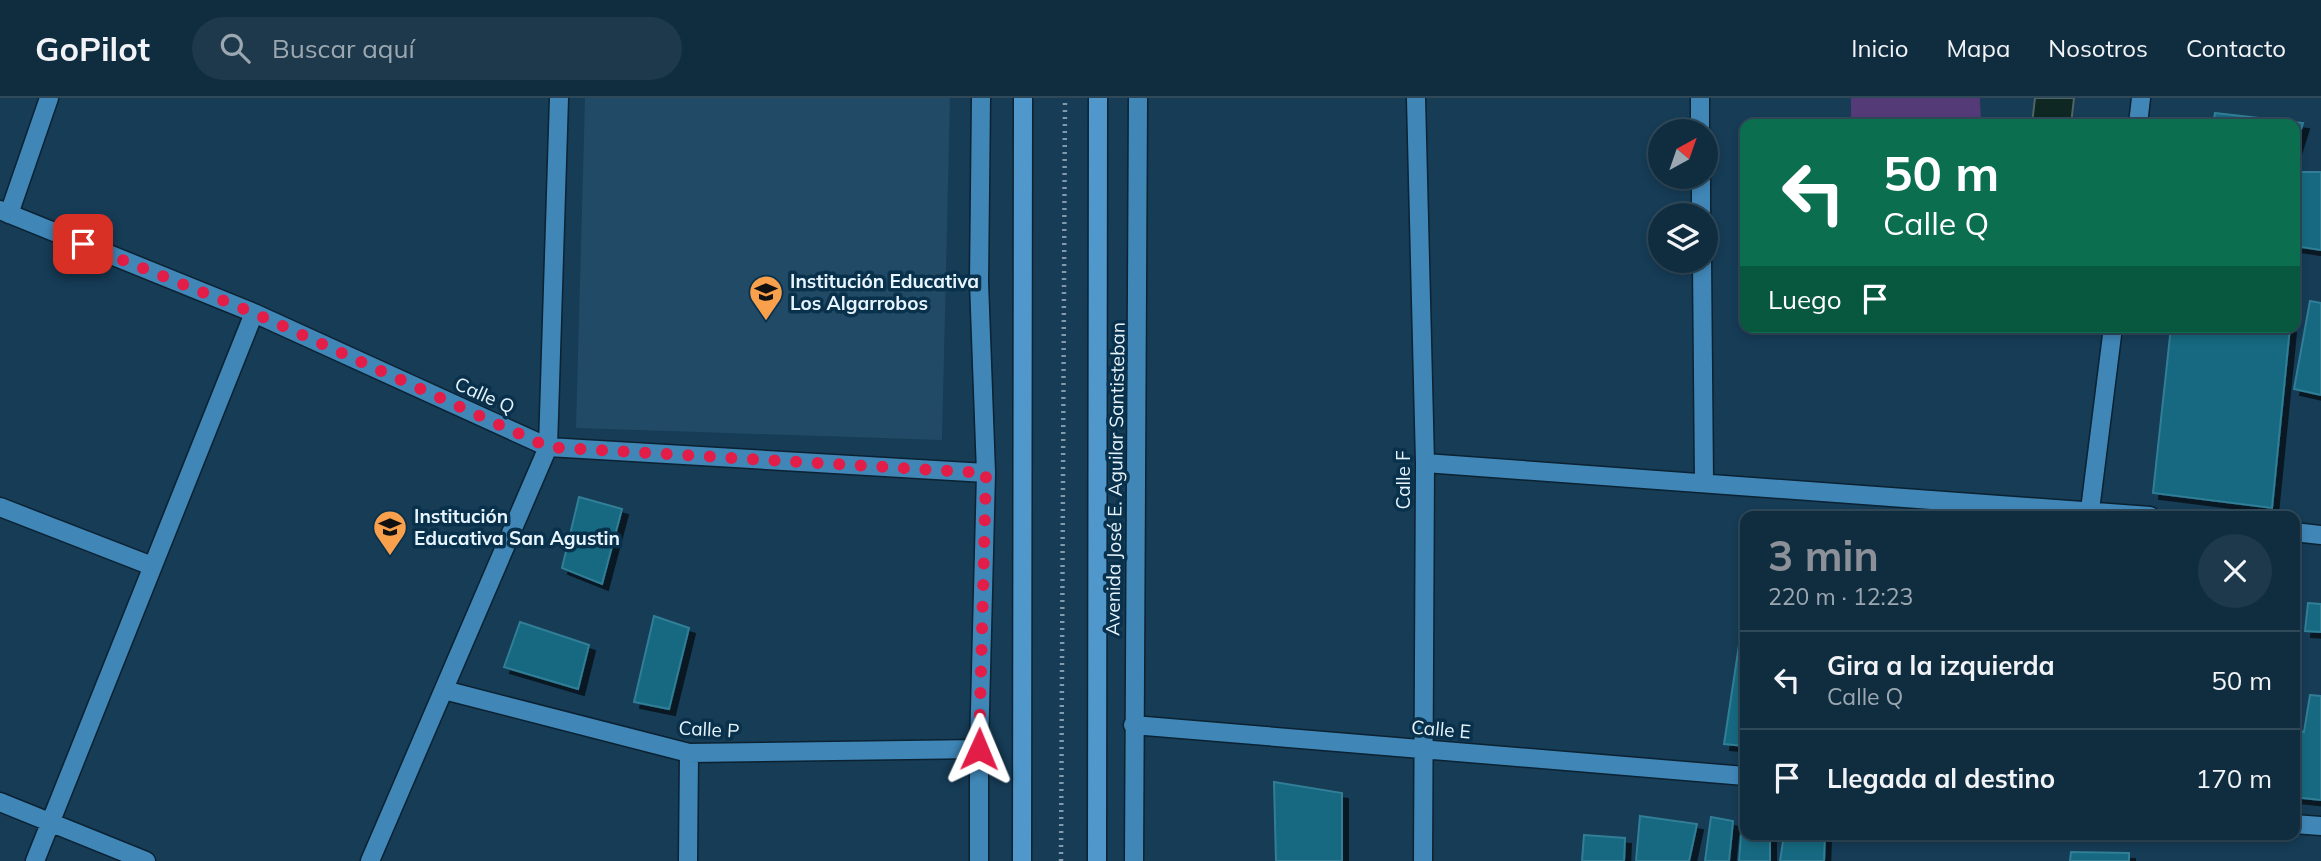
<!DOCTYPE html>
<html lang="es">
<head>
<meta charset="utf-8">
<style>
	:root { --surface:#102d40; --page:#1e394b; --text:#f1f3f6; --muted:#9ca8b1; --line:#304959; --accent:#8c9099 }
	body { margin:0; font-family:Mulish,sans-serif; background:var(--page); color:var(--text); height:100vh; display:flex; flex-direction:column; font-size:26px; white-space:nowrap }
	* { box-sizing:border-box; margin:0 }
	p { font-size:23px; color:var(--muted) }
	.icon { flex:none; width:38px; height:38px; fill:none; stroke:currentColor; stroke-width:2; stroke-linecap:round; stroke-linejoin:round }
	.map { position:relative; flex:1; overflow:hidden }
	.sheet { position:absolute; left:1740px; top:413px; width:560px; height:329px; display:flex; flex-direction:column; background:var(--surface); border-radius:14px; box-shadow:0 4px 10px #0003,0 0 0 2px var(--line) }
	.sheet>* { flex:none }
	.banner { position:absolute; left:1740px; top:21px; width:560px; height:214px; border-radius:14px; box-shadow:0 4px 10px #0003,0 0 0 2px var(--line); background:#0b6e4f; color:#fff; overflow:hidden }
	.needle { width:46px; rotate:40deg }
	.fabs { position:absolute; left:1648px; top:21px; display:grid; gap:14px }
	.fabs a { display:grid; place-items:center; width:70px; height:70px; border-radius:50%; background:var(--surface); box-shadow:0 4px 10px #0003,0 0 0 2px var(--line); font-size:35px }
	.pin { position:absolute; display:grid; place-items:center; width:60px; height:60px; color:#fff; margin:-30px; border-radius:14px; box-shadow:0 4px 10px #0006 }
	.me { position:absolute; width:77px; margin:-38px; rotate:1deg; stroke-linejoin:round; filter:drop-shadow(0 0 5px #0008) }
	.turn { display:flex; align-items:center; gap:24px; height:147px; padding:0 28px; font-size:32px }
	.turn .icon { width:91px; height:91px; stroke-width:2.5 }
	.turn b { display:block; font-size:49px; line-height:60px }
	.then { display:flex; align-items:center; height:66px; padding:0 28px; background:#0003; gap:14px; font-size:26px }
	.round { display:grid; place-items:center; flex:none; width:74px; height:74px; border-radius:37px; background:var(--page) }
	.overview { display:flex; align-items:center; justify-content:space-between; height:119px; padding:0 28px }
	h1 { font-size:42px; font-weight:700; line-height:52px; color:var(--accent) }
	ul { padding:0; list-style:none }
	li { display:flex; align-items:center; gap:21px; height:98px; padding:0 28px; border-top:2px solid var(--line) }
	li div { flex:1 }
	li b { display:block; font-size:26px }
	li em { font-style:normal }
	header { display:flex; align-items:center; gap:42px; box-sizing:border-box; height:98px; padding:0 35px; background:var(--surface); border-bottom:2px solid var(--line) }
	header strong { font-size:33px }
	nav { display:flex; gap:38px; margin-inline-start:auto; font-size:24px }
	.search { width:490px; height:63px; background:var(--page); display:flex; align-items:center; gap:18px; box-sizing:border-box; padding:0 24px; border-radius:38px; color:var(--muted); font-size:26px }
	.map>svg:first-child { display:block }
</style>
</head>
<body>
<header>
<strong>GoPilot</strong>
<div class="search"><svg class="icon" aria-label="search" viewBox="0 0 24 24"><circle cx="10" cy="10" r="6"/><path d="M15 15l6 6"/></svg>Buscar aquí</div>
<nav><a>Inicio</a><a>Mapa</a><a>Nosotros</a><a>Contacto</a></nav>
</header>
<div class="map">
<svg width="2321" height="763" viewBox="0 0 2321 763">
	<defs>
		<filter id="shadow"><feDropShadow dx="6" dy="6" stdDeviation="0" flood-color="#0009"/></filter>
	</defs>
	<rect width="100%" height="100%" fill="#163c56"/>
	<path fill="#204a66" d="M585,0h365l-8,342 -366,-12z"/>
	<path fill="#543b78" d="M1851,0h129l1,26h-130z"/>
	<path fill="#0e2723" stroke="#4f6465" stroke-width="2" d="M2035,0h39l-3,26h-39z"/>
	<path fill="#136980" stroke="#317e96" stroke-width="2" filter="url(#shadow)" d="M2215,15l88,10 -9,29v-28h-81z
		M2299,74h22v78l-27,-4z
		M2310,203l11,2v92l-27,-6z
		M2171,229h119l-18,181 -119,-15z
		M579,399l43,12 -20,75 -40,-16z
		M2308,505l13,1v28l-16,-1z
		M654,518l35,12 -20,81 -35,-7z
		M520,524l69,23 -11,44 -74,-22z
		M1741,534h4v114l-21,-2z
		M2310,597l11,1v104l-27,-3v-67l10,2z
		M1274,684l68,11v68h-66z
		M1640,718l57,8 -8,37h-53z
		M1711,719l22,4 -4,40h-24z
		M1742,724l3,1v12h25v26h-31z
		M1584,737l41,3 -1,23h-42z
		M1784,737h41l-1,26h-44z
		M2071,754l58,1v8h-59z"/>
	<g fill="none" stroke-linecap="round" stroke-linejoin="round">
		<g stroke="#0b2232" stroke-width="21">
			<path id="street" d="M1416,0l9,365 -2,398
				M1700,0v33
				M2138,26l3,-26
				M1701,79v38
				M0,112l254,103 294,134 438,26
				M9,116l40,-116
				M1702,163l2,222
				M1425,365l725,53
				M0,409l152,59
				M2090,412l23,-183
				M2294,434l27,3
				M444,592l245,63 290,-4
				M1133,627l612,51
				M0,704l146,59
				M2294,726l27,2
				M35,763l219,-548
				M370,763l178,-414 11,-349
				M688,763l1,-108
				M979,763v-112l7,-276 -7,-191 2,-184
				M1134,763l4,-763"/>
		</g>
		<g stroke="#0b2232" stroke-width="21">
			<path id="secondary" d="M1022,763l1,-763
				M1097,763l1,-763"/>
		</g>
		<path stroke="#819aac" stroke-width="4.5" stroke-dasharray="2 5" stroke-linecap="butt" d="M1061,763l4,-763"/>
		<use href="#street" stroke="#4087b8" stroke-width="18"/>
		<use href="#secondary" stroke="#5098cb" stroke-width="18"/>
	</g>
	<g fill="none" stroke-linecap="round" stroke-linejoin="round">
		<path stroke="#e11d48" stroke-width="12" stroke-dasharray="0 21.6" d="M83,146l171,69 294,134 438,26 -7,276"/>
	</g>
	<defs>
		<g id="school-pin" transform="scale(1.75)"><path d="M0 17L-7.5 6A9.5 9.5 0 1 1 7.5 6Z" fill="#f9a04c" stroke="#0a314b"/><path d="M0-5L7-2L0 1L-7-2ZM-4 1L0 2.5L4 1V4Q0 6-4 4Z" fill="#111"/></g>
	</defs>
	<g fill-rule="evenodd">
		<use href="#school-pin" x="766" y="194"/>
		<use href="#school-pin" x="390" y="429"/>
	</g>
	<g text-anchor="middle" stroke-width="7" stroke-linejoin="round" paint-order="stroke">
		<g font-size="19" font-weight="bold" fill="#e6f4fe" stroke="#0a314b" text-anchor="start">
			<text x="790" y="190">Institución Educativa<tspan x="790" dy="22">Los Algarrobos</tspan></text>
			<text x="414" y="425">Institución<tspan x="414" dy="22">Educativa San Agustin</tspan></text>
		</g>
		<g font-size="19" fill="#e6f4fe" stroke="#0a314b">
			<text transform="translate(485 297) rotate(24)" y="7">Calle Q</text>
			<text transform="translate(1115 381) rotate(-89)" y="7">Avenida José E. Aguilar Santisteban</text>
			<text transform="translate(1403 382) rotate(-90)" y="7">Calle F</text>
			<text transform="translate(709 631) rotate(3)" y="7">Calle P</text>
			<text transform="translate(1441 631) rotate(5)" y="7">Calle E</text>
		</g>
	</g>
</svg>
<div class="fabs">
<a><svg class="needle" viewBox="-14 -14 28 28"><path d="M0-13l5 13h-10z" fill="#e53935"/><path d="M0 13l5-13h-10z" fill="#9ca8b1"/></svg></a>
<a><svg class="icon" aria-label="layers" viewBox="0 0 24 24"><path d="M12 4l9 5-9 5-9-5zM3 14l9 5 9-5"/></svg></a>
</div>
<div class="pin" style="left:83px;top:146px;background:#d93025"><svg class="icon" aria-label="arrive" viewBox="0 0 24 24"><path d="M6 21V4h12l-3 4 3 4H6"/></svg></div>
<svg class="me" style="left:979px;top:651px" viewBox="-20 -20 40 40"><path d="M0-17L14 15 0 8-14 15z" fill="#e11d48" stroke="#fff" stroke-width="4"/></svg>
<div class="banner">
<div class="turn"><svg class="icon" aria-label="left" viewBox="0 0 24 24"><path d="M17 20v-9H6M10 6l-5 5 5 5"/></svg><div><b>50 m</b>Calle Q</div></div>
<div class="then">Luego<svg class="icon" aria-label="arrive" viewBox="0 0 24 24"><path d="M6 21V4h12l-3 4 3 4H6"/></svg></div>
</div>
<section class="sheet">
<div class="overview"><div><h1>3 min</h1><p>220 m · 12:23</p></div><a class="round"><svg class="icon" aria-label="close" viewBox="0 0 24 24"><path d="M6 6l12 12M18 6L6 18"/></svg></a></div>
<ul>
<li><svg class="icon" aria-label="left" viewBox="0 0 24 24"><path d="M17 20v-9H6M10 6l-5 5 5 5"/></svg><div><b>Gira a la izquierda</b><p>Calle Q</p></div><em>50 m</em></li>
<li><svg class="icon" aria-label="arrive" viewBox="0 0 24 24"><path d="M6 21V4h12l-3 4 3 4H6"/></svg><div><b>Llegada al destino</b></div><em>170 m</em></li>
</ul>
</section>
</div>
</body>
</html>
